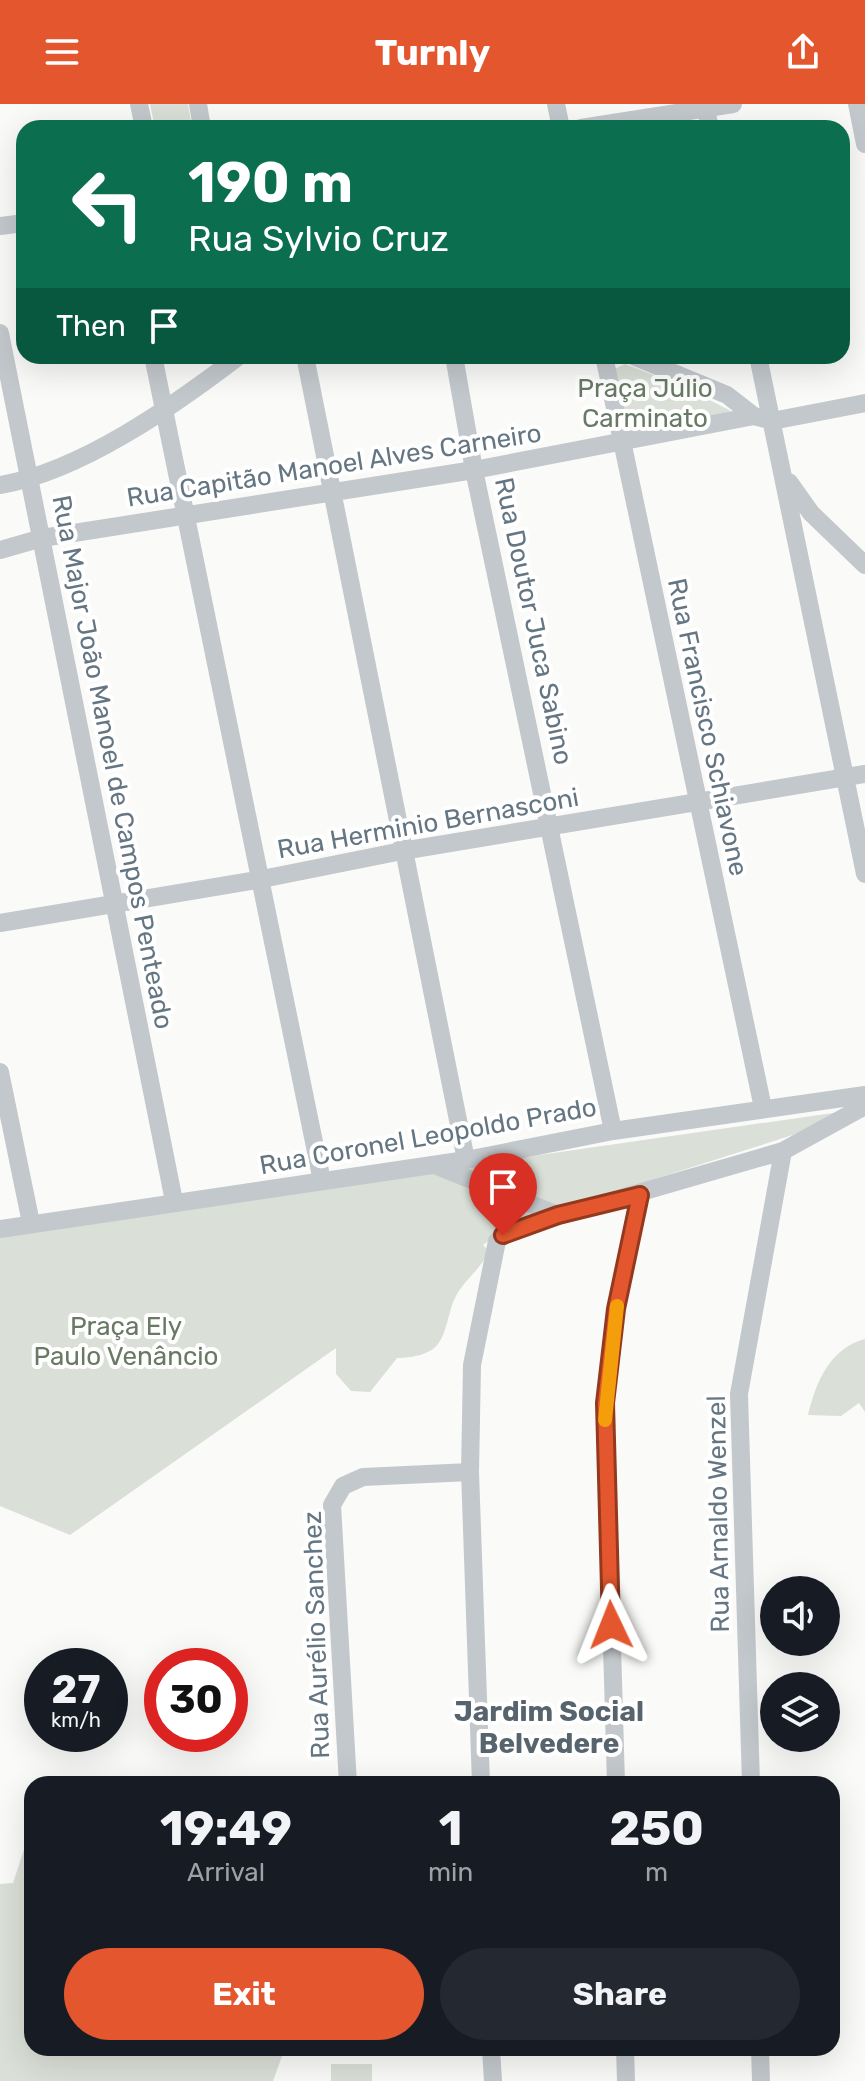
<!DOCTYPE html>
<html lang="en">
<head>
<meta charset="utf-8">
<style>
	:root { --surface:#171b24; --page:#242831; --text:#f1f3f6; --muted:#9ea1a6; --accent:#e4572e }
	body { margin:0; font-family:Rubik,sans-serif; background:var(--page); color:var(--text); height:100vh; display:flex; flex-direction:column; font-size:30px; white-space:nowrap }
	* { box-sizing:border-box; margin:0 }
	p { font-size:26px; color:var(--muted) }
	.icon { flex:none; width:44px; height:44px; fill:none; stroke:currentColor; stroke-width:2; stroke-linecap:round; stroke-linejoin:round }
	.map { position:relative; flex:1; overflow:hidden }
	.sheet { position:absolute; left:24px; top:1672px; width:816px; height:280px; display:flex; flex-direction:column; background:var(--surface); border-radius:24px; box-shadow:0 8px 32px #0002 }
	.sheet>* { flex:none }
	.top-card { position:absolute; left:16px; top:16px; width:834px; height:244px; border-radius:24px; box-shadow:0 8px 32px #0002; background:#0b6e4f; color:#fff; overflow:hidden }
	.fabs { position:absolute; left:760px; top:1472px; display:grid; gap:16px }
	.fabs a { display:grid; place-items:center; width:80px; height:80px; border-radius:50%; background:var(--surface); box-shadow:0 8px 32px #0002; font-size:40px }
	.speed { position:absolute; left:24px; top:1544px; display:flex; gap:16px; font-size:40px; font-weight:700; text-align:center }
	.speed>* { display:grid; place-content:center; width:104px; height:104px; border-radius:50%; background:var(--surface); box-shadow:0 8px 32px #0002; line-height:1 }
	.speed small { font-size:20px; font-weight:400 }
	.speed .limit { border:12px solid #d22; background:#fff; color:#111 }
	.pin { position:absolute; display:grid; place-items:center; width:68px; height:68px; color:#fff; margin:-82px -34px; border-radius:50% 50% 50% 0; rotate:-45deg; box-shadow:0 0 8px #0007 }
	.pin .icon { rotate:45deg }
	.me { position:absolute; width:88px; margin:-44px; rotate:358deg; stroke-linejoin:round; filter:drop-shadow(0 0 6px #0008) }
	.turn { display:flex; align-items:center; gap:28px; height:168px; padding:0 40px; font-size:36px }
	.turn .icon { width:104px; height:104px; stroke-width:2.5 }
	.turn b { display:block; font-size:56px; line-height:68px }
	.then { display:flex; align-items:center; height:76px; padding:0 40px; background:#0003; gap:16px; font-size:30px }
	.eta { display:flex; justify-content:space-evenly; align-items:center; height:136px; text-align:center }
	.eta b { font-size:48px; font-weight:700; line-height:56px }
	.primary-button { display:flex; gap:16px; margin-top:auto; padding:16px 40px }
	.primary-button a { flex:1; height:92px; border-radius:48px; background:var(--accent); color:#fff; font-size:32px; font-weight:700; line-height:92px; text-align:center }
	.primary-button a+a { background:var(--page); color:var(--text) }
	header { display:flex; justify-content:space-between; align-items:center; height:104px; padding:0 40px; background:var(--accent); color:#fff; font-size:36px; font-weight:700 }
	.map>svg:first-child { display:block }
</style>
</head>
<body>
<header><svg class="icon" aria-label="menu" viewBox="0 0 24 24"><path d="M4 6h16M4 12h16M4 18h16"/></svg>Turnly<svg class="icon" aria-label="share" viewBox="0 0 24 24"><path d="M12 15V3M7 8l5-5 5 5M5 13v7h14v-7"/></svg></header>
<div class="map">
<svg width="865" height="1977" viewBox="0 0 865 1977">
	<rect width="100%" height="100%" fill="#fafaf8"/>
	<path fill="#dadfd7" d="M150,0h38l4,24h-37z
		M625,260l57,22 49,25 -103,26 -18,-66z
		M833,1009l2,6 -14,7 -308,98 -30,21 6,6c-7,17 -24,28 -33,45 -8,14 -8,35 -18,48 -8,11 -28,14 -41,14l-27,34 -19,-1 -15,-17v-26l-266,187 -70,-29v-274z
		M865,1235v73l-6,-9 -18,13 -33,-1c8,-33 22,-67 57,-76z
		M32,1721v223h253l-12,33h-273v-197l13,-1z
		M331,1960h41v17h-41z"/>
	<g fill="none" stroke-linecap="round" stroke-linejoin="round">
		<path stroke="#c3c8cc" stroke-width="18" d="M139,0l5,24
			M198,0l4,24
			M556,0l5,24
			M705,0l5,24
			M857,0l8,40
			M581,24l152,-24
			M0,122l24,-3
			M0,229l174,868
			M153,252l169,825
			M305,252l161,804
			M454,252l20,114 139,661
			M604,252l159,752
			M633,252l94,39 27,21
			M758,252l107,518
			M789,378l22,31 54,52
			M0,381c80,-13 175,-80 239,-129
			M0,446l42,-12 432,-68 280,-54 18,5 93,-18
			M0,819l262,-44 140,-28 463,-77
			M0,968l31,151
			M437,1062l121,49
			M0,1125l466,-69 147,-29 252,-36
			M348,1680l-16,-279 11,-19 20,-9 107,-5
			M481,1680l-11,-312 2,-107 25,-124 13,-11 273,-79 82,-45
			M616,1680l-11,-381 11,-94 24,-114
			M751,1680l-12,-390 44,-243
			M491,1944l2,33
			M625,1944l1,33
			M760,1944l1,33"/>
	</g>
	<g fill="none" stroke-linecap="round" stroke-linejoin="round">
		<g stroke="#94391e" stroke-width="20">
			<path id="route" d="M503,1131l55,-20 82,-20 -24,114 -11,94 6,222"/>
		</g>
		<use href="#route" stroke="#e4572e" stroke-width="14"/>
		<path stroke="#f59e0b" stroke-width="14" d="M605,1316l12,-114"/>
	</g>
	<g text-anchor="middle" stroke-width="8" stroke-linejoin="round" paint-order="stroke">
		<g font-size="26" fill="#687a64" stroke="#fff">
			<text x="645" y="293">Praça Júlio<tspan x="645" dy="30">Carminato</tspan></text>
			<text x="126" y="1231">Praça Ely<tspan x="126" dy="30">Paulo Venâncio</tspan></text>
		</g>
		<g font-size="26" fill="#657683" stroke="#fff">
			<text transform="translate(334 361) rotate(-9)" y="9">Rua Capitão Manoel Alves Carneiro</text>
			<text transform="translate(534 517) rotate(78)" y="9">Rua Doutor Juca Sabino</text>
			<text transform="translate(708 623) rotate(78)" y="9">Rua Francisco Schiavone</text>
			<text transform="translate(113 658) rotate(79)" y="9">Rua Major João Manoel de Campos Penteado</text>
			<text transform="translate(428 719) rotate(-10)" y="9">Rua Herminio Bernasconi</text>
			<text transform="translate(428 1032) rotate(-10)" y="9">Rua Coronel Leopoldo Prado</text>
			<text transform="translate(718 1410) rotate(-91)" y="9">Rua Arnaldo Wenzel</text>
			<text transform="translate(316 1531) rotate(-92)" y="9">Rua Aurélio Sanchez</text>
		</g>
		<g font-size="28" font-weight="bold" fill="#57646e" stroke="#fff">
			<text x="549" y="1617">Jardim Social<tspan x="549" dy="32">Belvedere</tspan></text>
		</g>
	</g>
</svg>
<div class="fabs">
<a><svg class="icon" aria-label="sound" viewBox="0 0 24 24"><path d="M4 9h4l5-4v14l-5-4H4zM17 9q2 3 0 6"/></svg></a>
<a><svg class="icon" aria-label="layers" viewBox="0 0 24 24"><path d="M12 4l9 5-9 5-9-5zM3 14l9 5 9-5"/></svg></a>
</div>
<div class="speed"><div>27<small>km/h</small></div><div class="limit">30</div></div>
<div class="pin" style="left:503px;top:1131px;background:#d93025"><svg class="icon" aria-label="arrive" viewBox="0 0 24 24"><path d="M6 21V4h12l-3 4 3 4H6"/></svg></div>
<svg class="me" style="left:611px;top:1521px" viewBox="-20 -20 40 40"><path d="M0-17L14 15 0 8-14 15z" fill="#e4572e" stroke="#fff" stroke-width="4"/></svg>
<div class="top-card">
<div class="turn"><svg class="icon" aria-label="left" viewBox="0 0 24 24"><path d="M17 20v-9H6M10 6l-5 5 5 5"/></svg><div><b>190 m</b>Rua Sylvio Cruz</div></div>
<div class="then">Then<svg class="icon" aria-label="arrive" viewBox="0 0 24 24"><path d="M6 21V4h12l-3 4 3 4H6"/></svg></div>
</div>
<section class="sheet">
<div class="eta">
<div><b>19:49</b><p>Arrival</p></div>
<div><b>1</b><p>min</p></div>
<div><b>250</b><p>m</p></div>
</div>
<div class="primary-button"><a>Exit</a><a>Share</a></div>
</section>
</div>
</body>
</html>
